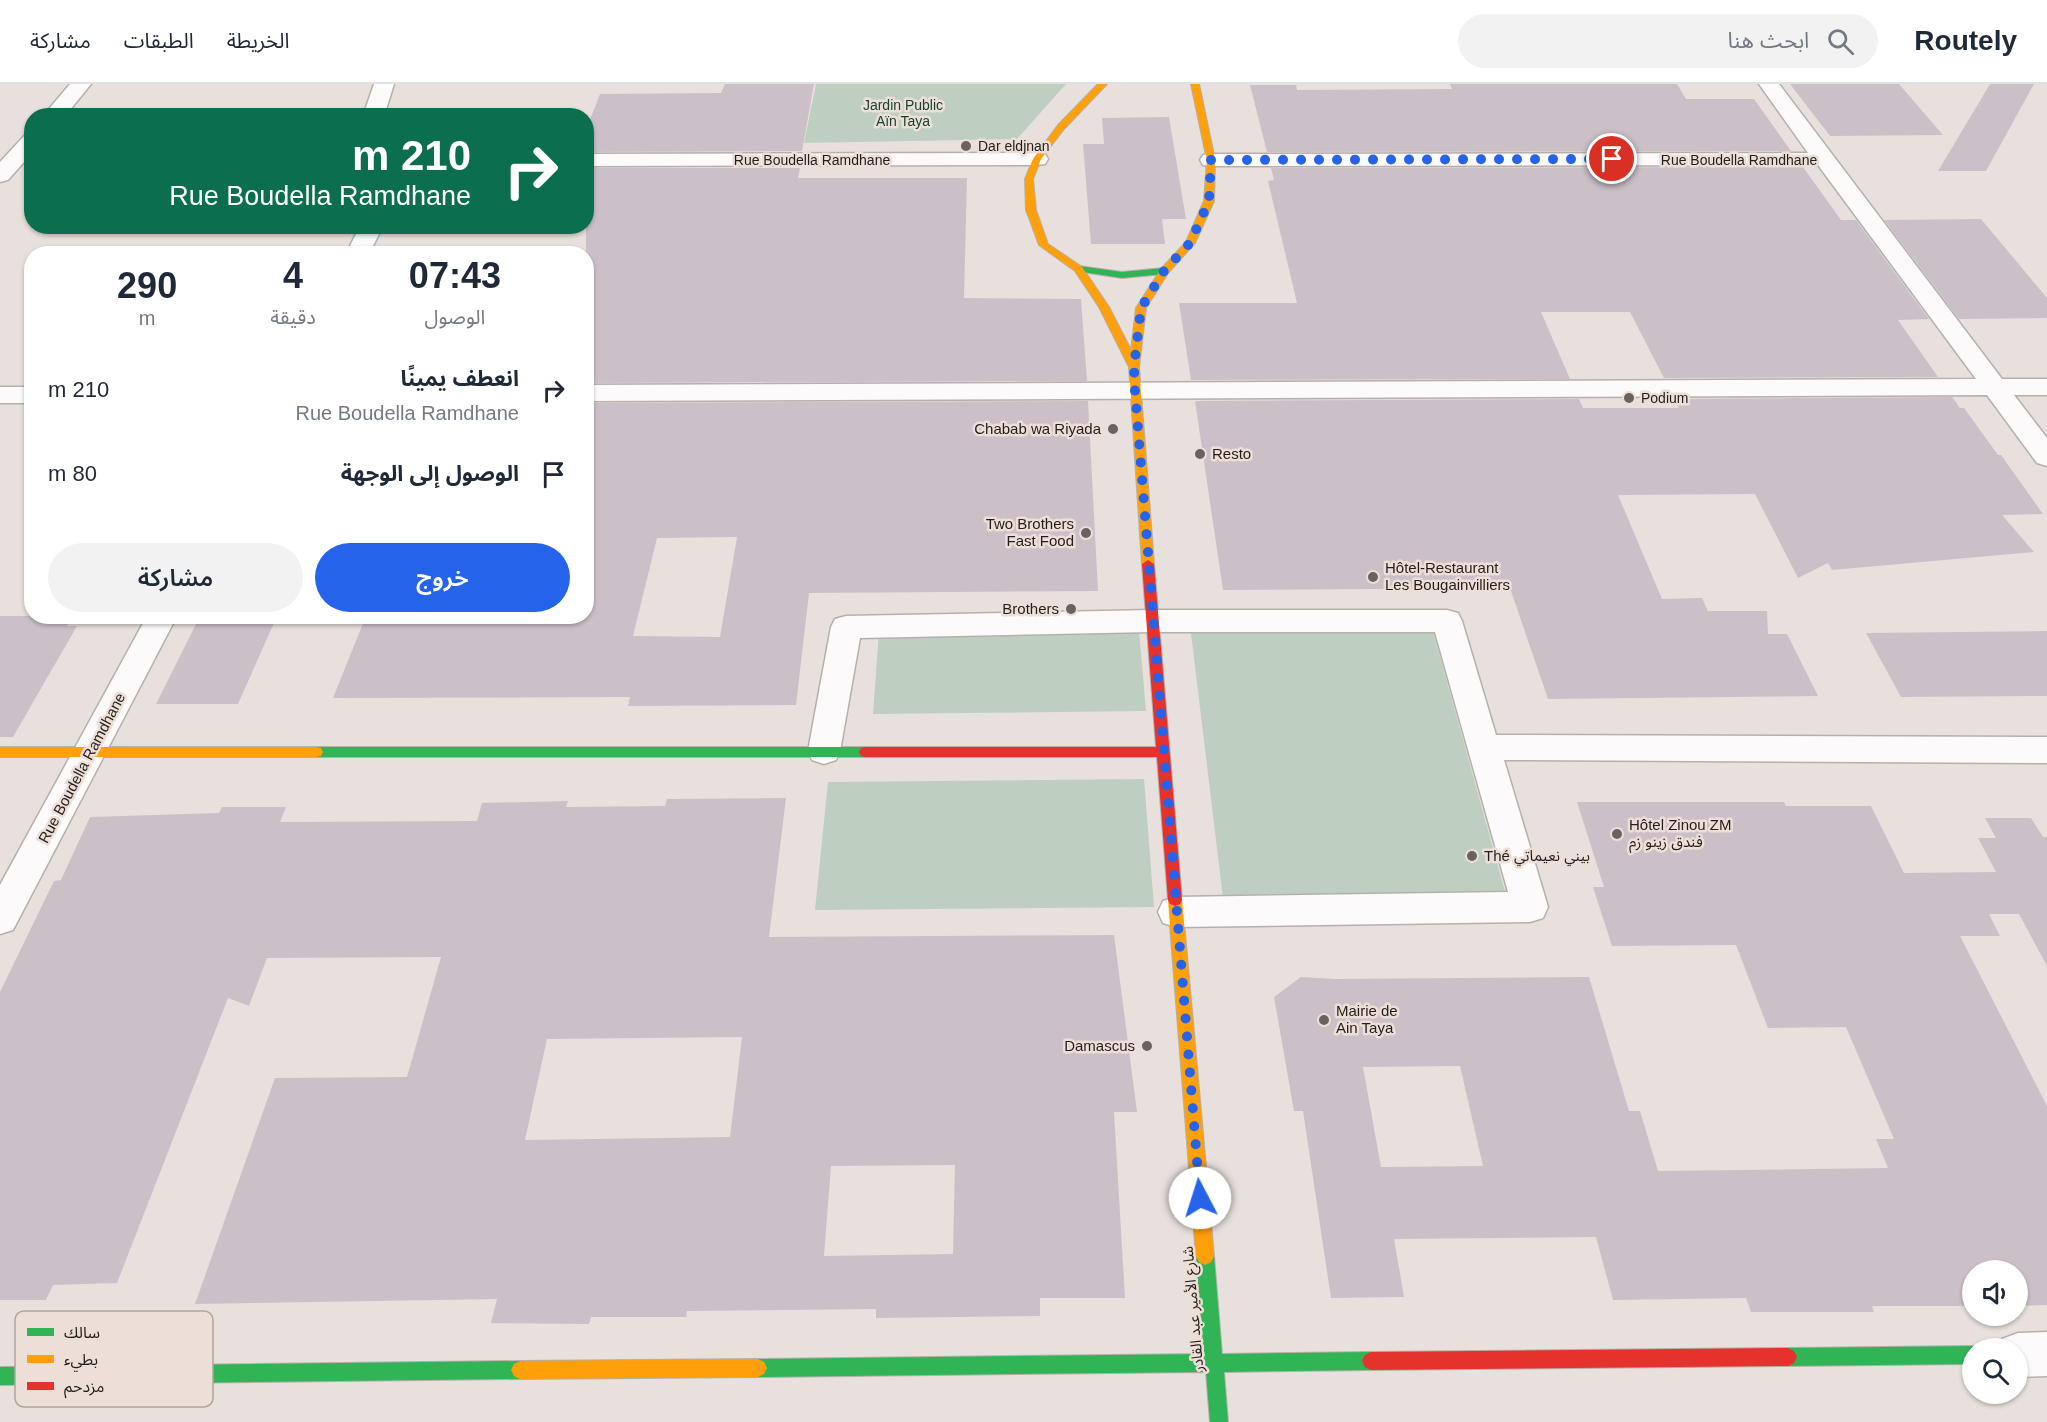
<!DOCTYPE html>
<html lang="ar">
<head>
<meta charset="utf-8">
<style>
	:root { --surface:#fff; --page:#f2f2f3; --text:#1f2937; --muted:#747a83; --line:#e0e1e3; --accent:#2563eb }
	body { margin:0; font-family:Helvetica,"Noto Sans Arabic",sans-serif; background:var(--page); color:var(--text); direction:rtl; height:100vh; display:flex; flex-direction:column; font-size:22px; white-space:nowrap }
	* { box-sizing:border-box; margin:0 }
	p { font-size:20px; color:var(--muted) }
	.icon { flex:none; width:33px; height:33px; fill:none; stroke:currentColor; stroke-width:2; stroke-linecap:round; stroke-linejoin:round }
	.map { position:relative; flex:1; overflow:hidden; direction:ltr }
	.drawer { position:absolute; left:24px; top:162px; width:570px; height:378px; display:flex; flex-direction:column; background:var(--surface); border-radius:24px; box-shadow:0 2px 4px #0004; direction:rtl }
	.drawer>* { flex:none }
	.hud { position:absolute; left:24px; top:24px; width:570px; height:126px; border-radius:24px; box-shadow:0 2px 4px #0004; direction:rtl; background:#0b6e4f; color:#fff; overflow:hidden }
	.fabs { position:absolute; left:1962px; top:1176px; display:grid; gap:12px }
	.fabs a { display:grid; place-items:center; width:66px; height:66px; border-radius:50%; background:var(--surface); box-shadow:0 2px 4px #0004; font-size:30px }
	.pin { position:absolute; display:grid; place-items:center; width:51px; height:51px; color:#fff; margin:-26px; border:3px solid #fff; border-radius:50%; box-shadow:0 2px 6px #0007 }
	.me { position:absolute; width:66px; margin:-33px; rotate:355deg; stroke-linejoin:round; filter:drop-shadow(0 0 4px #0008) }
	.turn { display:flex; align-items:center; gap:21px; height:126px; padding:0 24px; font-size:27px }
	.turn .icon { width:78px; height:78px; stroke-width:2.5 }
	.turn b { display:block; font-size:42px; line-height:51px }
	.eta { display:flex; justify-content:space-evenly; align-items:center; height:102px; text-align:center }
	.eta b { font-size:36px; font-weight:600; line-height:42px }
	.primary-button { display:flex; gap:12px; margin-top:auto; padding:12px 24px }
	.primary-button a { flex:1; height:69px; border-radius:36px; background:var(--accent); color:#fff; font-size:24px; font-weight:600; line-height:69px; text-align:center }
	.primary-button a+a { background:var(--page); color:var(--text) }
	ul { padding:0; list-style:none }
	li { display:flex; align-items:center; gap:18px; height:84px; padding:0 24px }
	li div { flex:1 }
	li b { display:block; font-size:22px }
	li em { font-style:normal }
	header { display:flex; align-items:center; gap:36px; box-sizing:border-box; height:84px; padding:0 30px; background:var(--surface); border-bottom:2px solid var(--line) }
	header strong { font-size:28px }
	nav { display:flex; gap:33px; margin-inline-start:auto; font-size:21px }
	.search { width:420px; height:54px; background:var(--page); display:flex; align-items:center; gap:15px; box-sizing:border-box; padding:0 21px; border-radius:33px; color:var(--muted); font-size:22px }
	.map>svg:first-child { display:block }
</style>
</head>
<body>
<header>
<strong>Routely</strong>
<div class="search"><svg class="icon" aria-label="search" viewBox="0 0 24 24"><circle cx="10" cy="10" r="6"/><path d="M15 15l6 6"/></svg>ابحث هنا</div>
<nav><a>الخريطة</a><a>الطبقات</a><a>مشاركة</a></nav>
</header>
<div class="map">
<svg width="2047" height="1338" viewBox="0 0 2047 1338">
	<rect width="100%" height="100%" fill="#e8e0dc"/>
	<path fill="#becfc2" d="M816,0h250l-49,55 -213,4z
		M1139,546l7,81 -273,3 6,-82z
		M1433,547l73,264 -283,3 -32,-265z
		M1144,695l10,128 -339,3 13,-128z"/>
	<path fill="#cbc0c8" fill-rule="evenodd" d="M725,0h89l-12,67 -216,1v-22l14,-36 121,-1z
		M1450,0h227l9,15h68l37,52 -524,1 -17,-67h46l1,5 155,-1z
		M1790,0h109l44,51 -113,1z
		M1990,0h44l-48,87h-48z
		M1169,33l17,102h-24l3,25h-74l-8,-100h21l-2,-26z
		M1803,83l38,53h15l73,99 -31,1 40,57 -274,1 -34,-66h-89l29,67 -379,1 -12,-77h118l-29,-122 6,-1 -3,-12z
		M586,84h214l-2,10h169l-3,120 117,1 6,82 -501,2z
		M1981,135l66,79v20l-88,1 -75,-99z
		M1952,313l8,11h4l34,47h3l42,59 -41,1 32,37 -202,18 -4,-7 -30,15 -43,-84 -137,1 44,104 40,-1 6,13h59l1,23h19l31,62 -270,3 -38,-111 -287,2 -28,-189 384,-2 4,9h96l-5,-9z
		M1088,317l10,190 -289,2 -13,112 -168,1 2,-9 -297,1 33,-82h220v-213zM737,453l-17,100 -87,-1 24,-98z
		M0,532h73l-6,10h10l-64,111h-13z
		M200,532h77l-39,88h-82z
		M2047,547v65l-146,1 -35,-64z
		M786,714l-17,139 345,-2 23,177h-23l11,186h-85v18l-164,2v-9l-189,2 -1,6h-95l-2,7 -98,-1 6,-24 -302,5 80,-226 132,-1 34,-120 -174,1 -18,48 -21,-8 -111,285 -64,2 -7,15h-46v-308l54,-111 7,-1 29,-63 129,-4 3,-6h64l-6,15 197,-1 5,-18 86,-2 -2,6 99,-1 2,-7zM742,953l-12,100 -205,3 22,-101zM955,1081l-2,89 -129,2 7,-90z
		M1577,718h207l2,4h85l33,67 92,-1 -18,-34h18l-11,-20h46l12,19h4v129l-28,-52h-30l11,22h-40l87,170v199l-29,1v-36h-46v36h-100l2,6h-123l-5,-14 -133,2 -17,-63 -202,2 10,58 -73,1 -28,-187h-9l-20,-114 27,-20 34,2 254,-2 40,134h11l18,60 230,-3 -12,-29h18l-48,-112 -78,1 -32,-83 -124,1 -19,-59h11zM1460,982l23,100 -102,1 -18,-100z"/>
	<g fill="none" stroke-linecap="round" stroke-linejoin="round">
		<g stroke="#b6b0ad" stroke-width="3">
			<path id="street" d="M70,0h21l-26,32h-22z
				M374,0h20l-10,32h-21z
				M1759,0h20l223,295h45v16h-33l33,43v28l-10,-3 -50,-68 -1401,6v-16l1390,-6 -158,-214 -607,1 -8,-1 -3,-5 3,-5 8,-1 597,-1z
				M32,49v20l-24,27 -8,2v-20l25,-27z
				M1037,69l8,1 3,5 -3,5 -8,1 -451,1v-12z
				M360,142h23l-14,28h-23z
				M0,303h32v16h-32z
				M1152,526h295l11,3 4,8 34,114 551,2v26l-543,-3 44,147 -5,11 -13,4 -354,5 -13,-4 -5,-11 5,-11 13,-4 332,-5 -73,-260h-283l-292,6 -20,113 -4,9 -12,4 -12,-4 -4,-9 23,-124 4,-8 11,-3z
				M147,532h30l-164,314 -13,4v-49z
				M2047,1248v44l-29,1v-29h-20l4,-9 16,-6z"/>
		</g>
		<g stroke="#b6b0ad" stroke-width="2">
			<path id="fast" d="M1079,182l43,6 42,-4 5,3 -5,3 -42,4 -46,-7 -2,-2z
				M316,663h550l5,1 2,4 -2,4 -5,1h-550l-5,-1 -2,-4 2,-4z
				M1205,1163l6,3 3,6 8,98 149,-2 6,3 3,6 -3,6 -6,3 -147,2 4,50h-18l-4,-50 -448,5 -6,-3 -3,-6 3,-6 6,-3 446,-5 -8,-98 3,-6z
				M1972,1262l6,2h-6v16l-184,2 -6,-3 -3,-6 3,-6 6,-3z
				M520,1277l6,3 3,6 -3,6 -6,3 -520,6v-18z"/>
		</g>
		<g stroke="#b6b0ad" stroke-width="2">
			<path id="slow" d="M1098,0h9l-43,45 -23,30 -8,20 3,31 12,34 34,23 27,40 22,43 5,-42 25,-39 25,-27 18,-41 3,-41 -16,-76h8l16,76 -1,41 -19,42 -27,30 -22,35 -7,59 15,197 -6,4 -6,-4 -13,-197 -30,-60 -24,-36 -36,-26 -13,-35 -1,-31 8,-20 25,-34z
				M0,663h316l5,1 2,4 -2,4 -5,1h-316z
				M1175,810l5,2 2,4 32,356 -3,6 -6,3 -6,-3 -3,-6 -28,-356 2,-4z
				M758,1275l6,3 3,6 -3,6 -6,3 -238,2 -6,-3 -3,-6 3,-6 6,-3z"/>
		</g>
		<g stroke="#b6b0ad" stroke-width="2">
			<path id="jam" d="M1148,476l6,4 28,336 -2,4 -5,2 -5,-2 -2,-4 -11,-143h-291l-5,-1 -2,-4 2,-4 5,-1h290l-14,-183z
				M1788,1264l6,3 3,6 -3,6 -6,3 -417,4 -6,-3 -3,-6 3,-6 6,-3z"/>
		</g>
		<use href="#street" fill="#fcfafa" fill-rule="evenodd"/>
		<use href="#fast" fill="#30b455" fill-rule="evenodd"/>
		<use href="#slow" fill="#ff9f0a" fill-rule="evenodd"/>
		<use href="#jam" fill="#e5322d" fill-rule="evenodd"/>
	</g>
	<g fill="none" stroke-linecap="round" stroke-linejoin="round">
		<path stroke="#2563eb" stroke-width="10" stroke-dasharray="0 18" d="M1200,1114l-65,-807 -1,-24 7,-59 23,-37 26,-28 19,-42 2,-41 401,-1"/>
	</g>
	<g fill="#68635f" stroke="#eddfd7" stroke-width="2">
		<circle cx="966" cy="62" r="6"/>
		<circle cx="1629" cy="314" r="6"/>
		<circle cx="1113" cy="345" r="6"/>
		<circle cx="1200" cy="370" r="6"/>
		<circle cx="1086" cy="449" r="6"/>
		<circle cx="1373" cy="493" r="6"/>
		<circle cx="1071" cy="525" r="6"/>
		<circle cx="1617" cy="750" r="6"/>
		<circle cx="1472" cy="772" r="6"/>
		<circle cx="1324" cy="936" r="6"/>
		<circle cx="1147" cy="962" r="6"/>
	</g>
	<g text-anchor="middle" stroke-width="5" stroke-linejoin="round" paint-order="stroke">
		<g font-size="14" fill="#134630" stroke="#eddfd7">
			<text x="903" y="26">Jardin Public<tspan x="903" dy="16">Aïn Taya</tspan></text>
		</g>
		<g font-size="14" fill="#231f1c" stroke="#eddfd7" text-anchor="start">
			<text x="978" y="67">Dar eldjnan</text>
			<text x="1641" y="319">Podium</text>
		</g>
		<g font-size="14" fill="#231f1c" stroke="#eddfd7">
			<text x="812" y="81">Rue Boudella Ramdhane</text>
			<text x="1739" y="81">Rue Boudella Ramdhane</text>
		</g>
		<g font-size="15" fill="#231f1c" stroke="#eddfd7" text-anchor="start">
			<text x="1101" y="350" text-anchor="end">Chabab wa Riyada</text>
			<text x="1212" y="375">Resto</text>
			<text x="1074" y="445" text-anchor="end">Two Brothers<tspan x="1074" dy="17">Fast Food</tspan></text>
			<text x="1385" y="489">Hôtel-Restaurant<tspan x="1385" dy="17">Les Bougainvilliers</tspan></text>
			<text x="1059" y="530" text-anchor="end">Brothers</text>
			<text x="1629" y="746">Hôtel Zinou ZM<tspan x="1629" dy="17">فندق زينو زم</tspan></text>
			<text x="1484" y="777">Thé بيني نعيماتي</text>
			<text x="1336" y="932">Mairie de<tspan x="1336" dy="17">Ain Taya</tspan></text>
			<text x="1135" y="967" text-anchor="end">Damascus</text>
		</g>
		<g font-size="15" fill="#231f1c" stroke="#eddfd7">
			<text transform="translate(82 684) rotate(-62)" y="5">Rue Boudella Ramdhane</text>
			<text transform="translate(1193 1225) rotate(-95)" y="5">شارع الأمير عبد القادر</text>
		</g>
	</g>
	<rect x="15" y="1227" width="198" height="96" rx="9" fill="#eddfd7" stroke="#b0a59f" stroke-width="1.5"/>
	<rect x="27" y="1244" width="27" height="8" fill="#30b455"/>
	<rect x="27" y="1271" width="27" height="8" fill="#ff9f0a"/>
	<rect x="27" y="1298" width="27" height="8" fill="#e5322d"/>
	<g font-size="16" fill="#231f1c">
		<text x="64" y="1254">سالك</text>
		<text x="64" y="1281">بطيء</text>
		<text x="64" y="1308">مزدحم</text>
	</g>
</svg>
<div class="fabs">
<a><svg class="icon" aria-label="sound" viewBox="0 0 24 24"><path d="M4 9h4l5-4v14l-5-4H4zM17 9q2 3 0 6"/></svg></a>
<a><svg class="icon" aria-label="search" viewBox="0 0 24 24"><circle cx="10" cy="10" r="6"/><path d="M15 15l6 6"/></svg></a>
</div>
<div class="pin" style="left:1612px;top:75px;background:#d93025"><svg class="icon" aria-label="arrive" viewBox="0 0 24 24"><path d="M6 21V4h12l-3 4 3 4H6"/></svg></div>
<svg class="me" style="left:1200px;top:1114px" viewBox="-20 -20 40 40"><circle r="19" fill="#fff"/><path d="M0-13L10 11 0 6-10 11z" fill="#2563eb"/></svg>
<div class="hud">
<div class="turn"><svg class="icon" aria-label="right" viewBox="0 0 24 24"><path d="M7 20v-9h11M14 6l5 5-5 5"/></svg><div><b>210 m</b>Rue Boudella Ramdhane</div></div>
</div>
<section class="drawer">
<div class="eta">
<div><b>07:43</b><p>الوصول</p></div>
<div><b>4</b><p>دقيقة</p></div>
<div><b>290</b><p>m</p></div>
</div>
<ul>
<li><svg class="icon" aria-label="right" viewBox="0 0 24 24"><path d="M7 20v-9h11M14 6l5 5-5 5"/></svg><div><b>انعطف يمينًا</b><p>Rue Boudella Ramdhane</p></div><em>210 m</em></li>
<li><svg class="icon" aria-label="arrive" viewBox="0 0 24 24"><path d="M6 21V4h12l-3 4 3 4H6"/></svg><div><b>الوصول إلى الوجهة</b></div><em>80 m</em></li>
</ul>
<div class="primary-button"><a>خروج</a><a>مشاركة</a></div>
</section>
</div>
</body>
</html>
